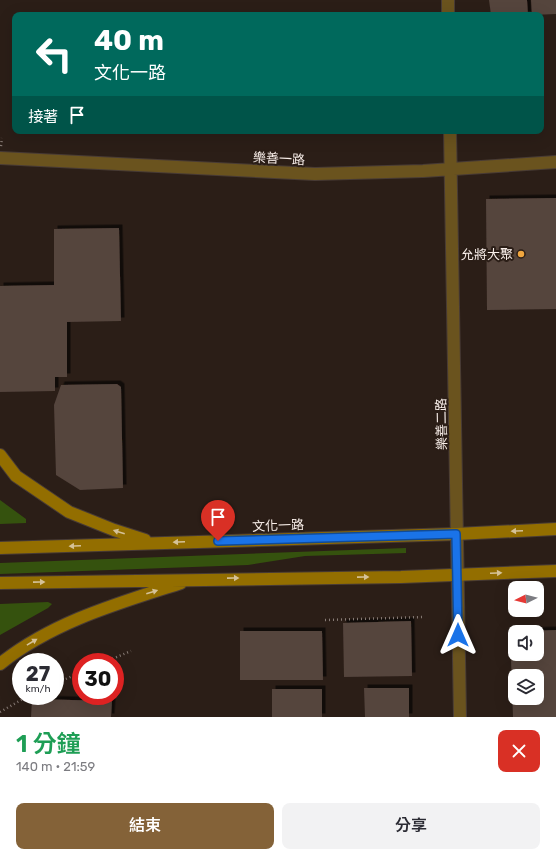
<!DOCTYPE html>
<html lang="zh-TW">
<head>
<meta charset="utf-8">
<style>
	:root { --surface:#fff; --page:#f2f2f3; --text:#2b2b33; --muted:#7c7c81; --accent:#846238 }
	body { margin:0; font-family:Rubik,"Noto Sans TC",sans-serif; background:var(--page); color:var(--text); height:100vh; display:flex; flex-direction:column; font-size:15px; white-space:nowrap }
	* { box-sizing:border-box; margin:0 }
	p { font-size:13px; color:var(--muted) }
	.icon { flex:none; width:22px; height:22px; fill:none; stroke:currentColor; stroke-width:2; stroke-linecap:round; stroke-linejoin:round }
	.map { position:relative; height:717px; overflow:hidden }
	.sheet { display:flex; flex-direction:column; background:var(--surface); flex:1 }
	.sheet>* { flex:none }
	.hud { position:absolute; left:12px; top:12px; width:532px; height:122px; border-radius:8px; box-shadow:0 4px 16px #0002; background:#00695c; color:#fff; overflow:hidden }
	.needle { width:26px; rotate:264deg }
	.fabs { position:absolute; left:508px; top:581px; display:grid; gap:8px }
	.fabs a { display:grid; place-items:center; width:36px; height:36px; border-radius:8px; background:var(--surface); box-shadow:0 4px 16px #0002; font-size:20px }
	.speed { position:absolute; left:12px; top:653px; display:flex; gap:8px; font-size:20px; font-weight:700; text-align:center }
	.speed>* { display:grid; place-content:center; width:52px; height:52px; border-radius:50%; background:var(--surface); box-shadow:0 4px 16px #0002; line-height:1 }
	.speed small { font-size:10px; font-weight:400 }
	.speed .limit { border:6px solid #d22; background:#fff; color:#111 }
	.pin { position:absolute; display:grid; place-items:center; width:34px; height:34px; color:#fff; margin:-41px -17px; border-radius:50% 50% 50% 0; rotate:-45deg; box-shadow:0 0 4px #0007 }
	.pin .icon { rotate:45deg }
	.me { position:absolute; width:44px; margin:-22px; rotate:0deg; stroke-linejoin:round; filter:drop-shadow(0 0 3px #0008) }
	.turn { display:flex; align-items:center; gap:14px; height:84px; padding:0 16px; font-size:18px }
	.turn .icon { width:52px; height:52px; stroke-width:2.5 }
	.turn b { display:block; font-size:28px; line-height:34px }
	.then { display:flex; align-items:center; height:38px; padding:0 16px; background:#0003; gap:8px; font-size:15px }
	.round { display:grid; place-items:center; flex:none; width:42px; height:42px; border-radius:8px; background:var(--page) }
	.summary { display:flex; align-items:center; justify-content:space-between; height:68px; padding:0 16px }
	h1 { font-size:24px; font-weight:600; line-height:30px; color:#1e9e55 }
	.button { display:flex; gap:8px; margin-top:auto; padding:8px 16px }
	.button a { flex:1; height:46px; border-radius:8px; background:var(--accent); color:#fff; font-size:16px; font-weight:600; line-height:46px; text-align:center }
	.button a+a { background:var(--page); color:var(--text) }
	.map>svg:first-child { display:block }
</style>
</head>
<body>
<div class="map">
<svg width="556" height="717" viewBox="0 0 556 717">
	<defs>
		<filter id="shadow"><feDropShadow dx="3.5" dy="-3.5" stdDeviation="0" flood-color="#0009"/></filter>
	</defs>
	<rect width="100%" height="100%" fill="#2b1e17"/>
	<path fill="#35520e" d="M0,500l26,19v4l-26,1z
		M406,548v5l-101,3 -57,9 -248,9v-11z
		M48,602l4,2 -4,4 -48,27v-31z"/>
	<path fill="#54443d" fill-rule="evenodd" filter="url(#shadow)" d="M489,0h38l1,15h-37z
		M531,0h25v14l-24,1z
		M556,198v111l-69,1 -1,-111z
		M119,228l2,93 -54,1v55h-12v14l-55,1v-106l54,-1v-56z
		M117,384l4,3 2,101 -43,2 -24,-15 -2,-70 7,-20z
		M411,621l1,55 -68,1 -1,-54z
		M556,630v87h-43l-3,-86h5v23h22v-22h-8v-1zM515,676h22v22h-22z
		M240,631h82l1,49h-83z
		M364,688h45v29h-44z
		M272,689h50v28h-50z
		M32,699l80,2 -1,16h-80z"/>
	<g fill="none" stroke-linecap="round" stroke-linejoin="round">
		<g stroke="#483b35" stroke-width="14">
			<path id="street" d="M448,0v15
				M450,131l10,586
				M0,158l315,16 108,-3 133,-9"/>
		</g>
		<g stroke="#483b35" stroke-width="14">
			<path id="secondary" d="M0,455l16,21 53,36 45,18 31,10
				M0,548l456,-14 100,-5
				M0,583l401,-6 155,-6
				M0,664c52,-42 119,-61 181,-81"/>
		</g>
		<path stroke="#887c76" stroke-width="2.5" stroke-dasharray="1 3" stroke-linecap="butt" d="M1,146l1,-8
			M325,620l98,-3
			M105,662l26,-11
			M55,684l26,-12
			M0,712l28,-16"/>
		<use href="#street" stroke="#6a531e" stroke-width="12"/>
		<use href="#secondary" stroke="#936e00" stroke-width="12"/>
	</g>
	<defs><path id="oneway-solid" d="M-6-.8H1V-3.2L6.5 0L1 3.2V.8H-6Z"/></defs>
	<g fill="#d5c298">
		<use href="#oneway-solid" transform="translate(517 531) rotate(177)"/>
		<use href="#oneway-solid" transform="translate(119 532) rotate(-163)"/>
		<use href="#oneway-solid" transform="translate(179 542) rotate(178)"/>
		<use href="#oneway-solid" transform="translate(75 546) rotate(178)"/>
		<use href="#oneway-solid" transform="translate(496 573) rotate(-3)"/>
		<use href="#oneway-solid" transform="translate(363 577) rotate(-1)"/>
		<use href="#oneway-solid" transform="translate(233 578) rotate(-1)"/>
		<use href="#oneway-solid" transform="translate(39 582) rotate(-1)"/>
		<use href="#oneway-solid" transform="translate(152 592) rotate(-17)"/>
		<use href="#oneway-solid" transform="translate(32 642) rotate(-31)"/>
	</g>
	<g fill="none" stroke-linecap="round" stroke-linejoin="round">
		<g stroke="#114b97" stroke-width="10">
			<path id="route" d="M218,541l238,-7 2,101"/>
		</g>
		<use href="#route" stroke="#1a73e8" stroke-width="7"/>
	</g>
	<circle fill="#f0a63f" stroke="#2b1e17" stroke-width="1.5" cx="521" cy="254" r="4"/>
	<g text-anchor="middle" stroke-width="4" stroke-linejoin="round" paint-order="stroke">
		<g font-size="13" fill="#f9efea" stroke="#2b1e17">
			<text transform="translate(279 158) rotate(3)" y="5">樂善一路</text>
			<text transform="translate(441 424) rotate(-91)" y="5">樂善二路</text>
			<text transform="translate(278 525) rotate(-2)" y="5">文化一路</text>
		</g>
		<g font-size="13" fill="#f9efea" stroke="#2b1e17" text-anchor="end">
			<text x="513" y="259">允將大聚</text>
		</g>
	</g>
</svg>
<div class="fabs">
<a><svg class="needle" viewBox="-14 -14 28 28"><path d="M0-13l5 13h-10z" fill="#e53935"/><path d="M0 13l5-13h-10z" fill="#7c7c81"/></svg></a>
<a><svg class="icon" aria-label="sound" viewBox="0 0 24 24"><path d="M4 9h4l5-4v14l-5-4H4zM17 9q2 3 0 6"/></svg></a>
<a><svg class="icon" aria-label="layers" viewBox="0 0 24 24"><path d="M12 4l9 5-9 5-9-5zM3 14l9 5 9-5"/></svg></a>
</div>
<div class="speed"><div>27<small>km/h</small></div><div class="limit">30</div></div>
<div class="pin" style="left:218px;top:541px;background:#d93025"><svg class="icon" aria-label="arrive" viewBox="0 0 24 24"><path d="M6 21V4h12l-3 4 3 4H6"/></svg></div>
<svg class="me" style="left:458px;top:635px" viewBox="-20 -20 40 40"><path d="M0-17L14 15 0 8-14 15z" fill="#1a73e8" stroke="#fff" stroke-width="4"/></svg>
<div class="hud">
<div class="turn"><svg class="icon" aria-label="left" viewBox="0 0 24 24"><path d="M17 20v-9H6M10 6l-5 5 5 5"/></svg><div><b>40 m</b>文化一路</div></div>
<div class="then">接著<svg class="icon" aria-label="arrive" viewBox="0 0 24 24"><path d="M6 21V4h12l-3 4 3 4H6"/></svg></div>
</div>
</div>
<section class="sheet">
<div class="summary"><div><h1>1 分鐘</h1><p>140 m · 21:59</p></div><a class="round" style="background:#d93025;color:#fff"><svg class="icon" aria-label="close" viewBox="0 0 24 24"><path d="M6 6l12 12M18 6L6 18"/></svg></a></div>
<div class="button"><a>結束</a><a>分享</a></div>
</section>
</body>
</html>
